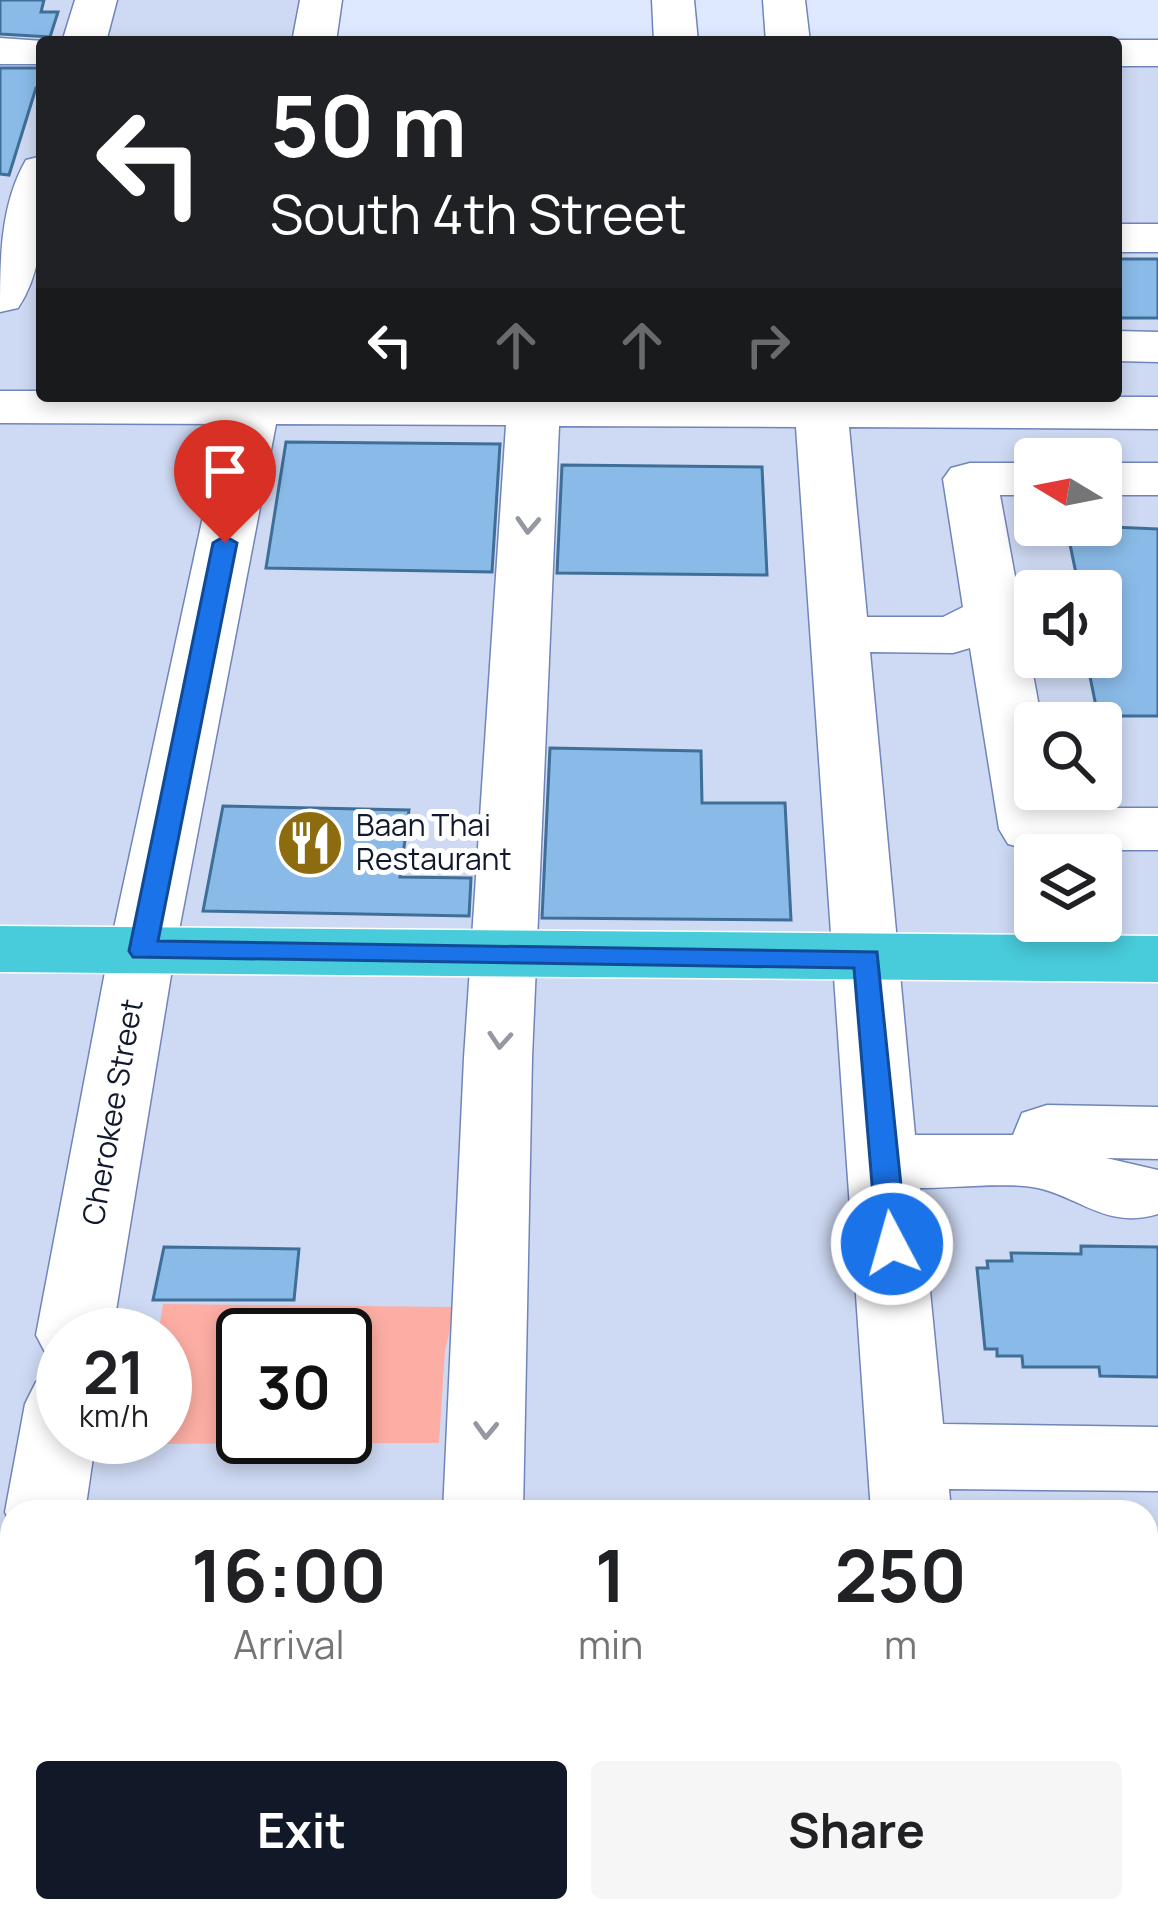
<!DOCTYPE html>
<html lang="en">
<head>
<meta charset="utf-8">
<style>
	:root { --surface:#fff; --page:#f6f6f6; --text:#202124; --muted:#757577; --accent:#111827 }
	body { margin:0; font-family:Manrope,sans-serif; background:var(--page); color:var(--text); height:100vh; display:flex; flex-direction:column; font-size:45px; white-space:nowrap }
	* { box-sizing:border-box; margin:0 }
	p { font-size:39px; color:var(--muted) }
	.icon { flex:none; width:66px; height:66px; fill:none; stroke:currentColor; stroke-width:2; stroke-linecap:round; stroke-linejoin:round }
	.map { position:relative; flex:1; overflow:hidden }
	.details { position:absolute; left:0px; top:1500px; width:1158px; height:423px; display:flex; flex-direction:column; background:var(--surface); border-radius:36px 36px 0 0; box-shadow:0 6px 18px #0003 }
	.details>* { flex:none }
	.hud { position:absolute; left:36px; top:36px; width:1086px; height:366px; border-radius:12px; box-shadow:0 6px 18px #0003; background:#202124; color:#fff; overflow:hidden }
	.needle { width:78px; rotate:280deg }
	.buttons { position:absolute; left:1014px; top:438px; display:grid; gap:24px }
	.buttons a { display:grid; place-items:center; width:108px; height:108px; border-radius:12px; background:var(--surface); box-shadow:0 6px 18px #0003; font-size:60px }
	.speed { position:absolute; left:36px; top:1308px; display:flex; gap:24px; font-size:60px; font-weight:700; text-align:center }
	.speed>* { display:grid; place-content:center; width:156px; height:156px; border-radius:50%; background:var(--surface); box-shadow:0 6px 18px #0003; line-height:1 }
	.speed small { font-size:30px; font-weight:400 }
	.speed .limit { border:6px solid #111; border-radius:18px; background:#fff; color:#111 }
	.pin { position:absolute; display:grid; place-items:center; width:102px; height:102px; color:#fff; margin:-123px -51px; border-radius:50% 50% 50% 0; rotate:-45deg; box-shadow:0 0 12px #0007 }
	.pin .icon { rotate:45deg }
	.me { position:absolute; width:132px; margin:-66px; rotate:354deg; stroke-linejoin:round; filter:drop-shadow(0 0 9px #0008) }
	.turn { display:flex; align-items:center; gap:42px; height:252px; padding:0 36px; font-size:54px }
	.turn .icon { width:156px; height:156px; stroke-width:2.5 }
	.turn b { display:block; font-size:84px; line-height:102px }
	.lanes { display:flex; align-items:center; height:114px; padding:0 36px; background:#0003; justify-content:center; gap:60px; direction:ltr }
	.lanes .off { opacity:.35 }
	.eta { display:flex; justify-content:space-evenly; align-items:center; height:204px; text-align:center }
	.eta b { font-size:72px; font-weight:700; line-height:84px }
	.primary-button { display:flex; gap:24px; margin-top:auto; padding:24px 36px }
	.primary-button a { flex:1; height:138px; border-radius:12px; background:var(--accent); color:#fff; font-size:48px; font-weight:700; line-height:138px; text-align:center }
	.primary-button a+a { background:var(--page); color:var(--text) }
	.map>svg:first-child { display:block }
</style>
</head>
<body>
<div class="map">
<svg width="1158" height="1921" viewBox="0 0 1158 1921">
	<rect width="100%" height="100%" fill="#dee8ff"/>
	<path fill="#ced9f3" fill-rule="evenodd" d="M0,0h321l-7,42h-272v354h1074v-343h42v1868h-1158zM1035,459h66v66h-66zM1035,591h66v66h-66zM1035,723h66v66h-66zM1035,855h66v66h-66zM63,1335h102v102h-102zM243,1335h102v102h-102zM12,1512h1134v399h-1134z"/>
	<path fill="#fdaea4" fill-rule="evenodd" d="M163,1304l292,3 -10,44 -6,92 -299,1 1,-7h24v-102h-7zM243,1335h102v102h-102z"/>
	<path fill="#8abbe8" stroke="#3f6e97" stroke-width="3" d="M0,0h44l-3,12h17l-8,25 -50,-3z
		M0,68h42v20h-6l-27,87 -9,-1z
		M1116,259h42v59h-42z
		M286,442l214,2 -8,128 -226,-4z
		M562,465l200,2 5,108 -210,-2z
		M1066,525l92,4v187h-60l-12,-59h15v-66h-27l-2,-8h6z
		M550,748l151,3 1,52h83l6,117 -249,-2z
		M223,806l186,4 -9,67 71,1 -2,38 -266,-5z
		M1081,1246l77,1v130l-58,-1 -1,-9h-76l-1,-11h-25v-7h-12l-8,-81h11l-1,-7h25l-1,-8 70,1z
		M164,1247l135,2 -5,51h-141z"/>
	<g fill="none" stroke-linecap="round" stroke-linejoin="round">
		<g stroke="#7085b9" stroke-width="3">
			<path id="minor" d="M75,0h42l-11,42h-44z
				M300,0h42l-6,42h-44z
				M652,0h42l4,42h-44z
				M763,0h42l5,42h-44z
				M0,38l58,4h-16v22h-42z
				M1116,40h42v26h-42v-24h-9z
				M42,156c0,51 6,107 -24,152l-18,4c0,-52 0,-107 26,-152z
				M1116,224h42v28h-42z
				M1116,331l42,1v30l-42,-1z
				M0,391h42v5l1116,1v32l-309,-2 18,190h76l20,-10 -20,-128 8,-11 19,-5h65v32h-35l42,228h-7v66h19l4,19h100v42h-128l-22,-6 -9,-15 -29,-181 -17,5 -83,-1 45,483h98l9,-22 25,-8 111,2v52l-52,-1 52,12v44c-49,15 -75,-14 -116,-25 -27,-8 -90,-1 -122,-1l23,236 215,3v64l-209,-2 2,23h-80l-75,-1085 -237,-1 -27,632 -9,454h-80l21,-454 42,-633 -230,-1 -101,527 -63,384h-49v26l-16,-5 -11,-21 73,-384 114,-527 -223,-1z
				M1101,463h57v32h-57z
				M63,1373v64h33l-11,75h-73v14l-7,-14 20,-108 11,-22z
				M12,1659v136l-12,5v-137z
				M0,1809h12v82h-12z
				M1146,1828h12v82h-12z
				M421,1911h90l-1,10h-90z"/>
		</g>
		<g stroke="#fff" stroke-width="3">
			<path id="highway" d="M0,926l1158,10v46l-1158,-10z"/>
		</g>
		<use href="#minor" fill="#fff" fill-rule="evenodd"/>
		<use href="#highway" fill="#48cbdb" fill-rule="evenodd"/>
	</g>
	<defs><path id="oneway-chevron" d="M-2-3.5L2.5 0L-2 3.5" fill="none" stroke-width="1.6" stroke-linecap="round" stroke-linejoin="round" transform="scale(3)"/></defs>
	<g stroke="#9498a1">
		<use href="#oneway-chevron" transform="translate(528 525) rotate(93)"/>
		<use href="#oneway-chevron" transform="translate(500 1040) rotate(94)"/>
		<use href="#oneway-chevron" transform="translate(486 1430) rotate(92)"/>
	</g>
	<path fill="#1a73e8" stroke="#114b97" stroke-width="3" d="M225,536l12,7 -79,398 719,11 30,292 -5,8h-21l-4,-8 -23,-276 -721,-11 -4,-6 84,-408z"/>
	<defs>
		<g id="restaurant-disc" transform="scale(3.45)"><circle r="9.5" fill="#8d6c0f" stroke="#fff"/><path d="M-5-6h1v4h1v-4h1v4h1v-4h1v5L-1.5 .5V6h-2V.5L-5-1ZM5-6V6H3V1.5H1.5Q1.5-4 5-6Z" fill="#fff"/></g>
	</defs>
	<g fill-rule="evenodd">
		<use href="#restaurant-disc" x="310" y="843"/>
	</g>
	<g text-anchor="middle" stroke-width="10" stroke-linejoin="round" paint-order="stroke">
		<g font-size="30" fill="#11192e" stroke="#fff" text-anchor="start">
			<text x="356" y="836">Baan Thai<tspan x="356" dy="34">Restaurant</tspan></text>
		</g>
		<g font-size="30" fill="#11192e" stroke="#fff">
			<text transform="translate(113 1112) rotate(-80)" y="10">Cherokee Street</text>
		</g>
	</g>
</svg>
<div class="buttons">
<a><svg class="needle" viewBox="-14 -14 28 28"><path d="M0-13l5 13h-10z" fill="#e53935"/><path d="M0 13l5-13h-10z" fill="#757577"/></svg></a>
<a><svg class="icon" aria-label="sound" viewBox="0 0 24 24"><path d="M4 9h4l5-4v14l-5-4H4zM17 9q2 3 0 6"/></svg></a>
<a><svg class="icon" aria-label="search" viewBox="0 0 24 24"><circle cx="10" cy="10" r="6"/><path d="M15 15l6 6"/></svg></a>
<a><svg class="icon" aria-label="layers" viewBox="0 0 24 24"><path d="M12 4l9 5-9 5-9-5zM3 14l9 5 9-5"/></svg></a>
</div>
<div class="speed"><div>21<small>km/h</small></div><div class="limit">30</div></div>
<div class="pin" style="left:225px;top:543px;background:#d93025"><svg class="icon" aria-label="arrive" viewBox="0 0 24 24"><path d="M6 21V4h12l-3 4 3 4H6"/></svg></div>
<svg class="me" style="left:892px;top:1244px" viewBox="-20 -20 40 40"><circle r="17" fill="#1a73e8" stroke="#fff" stroke-width="3"/><path d="M0-11L8 9 0 5-8 9z" fill="#fff"/></svg>
<div class="hud">
<div class="turn"><svg class="icon" aria-label="left" viewBox="0 0 24 24"><path d="M17 20v-9H6M10 6l-5 5 5 5"/></svg><div><b>50 m</b>South 4th Street</div></div>
<div class="lanes"><svg class="icon" aria-label="left" viewBox="0 0 24 24"><path d="M17 20v-9H6M10 6l-5 5 5 5"/></svg><svg class="icon off" aria-label="ahead" viewBox="0 0 24 24"><path d="M12 20V5M6 11l6-6 6 6"/></svg><svg class="icon off" aria-label="ahead" viewBox="0 0 24 24"><path d="M12 20V5M6 11l6-6 6 6"/></svg><svg class="icon off" aria-label="right" viewBox="0 0 24 24"><path d="M7 20v-9h11M14 6l5 5-5 5"/></svg></div>
</div>
<section class="details">
<div class="eta">
<div><b>16:00</b><p>Arrival</p></div>
<div><b>1</b><p>min</p></div>
<div><b>250</b><p>m</p></div>
</div>
<div class="primary-button"><a>Exit</a><a>Share</a></div>
</section>
</div>
</body>
</html>
